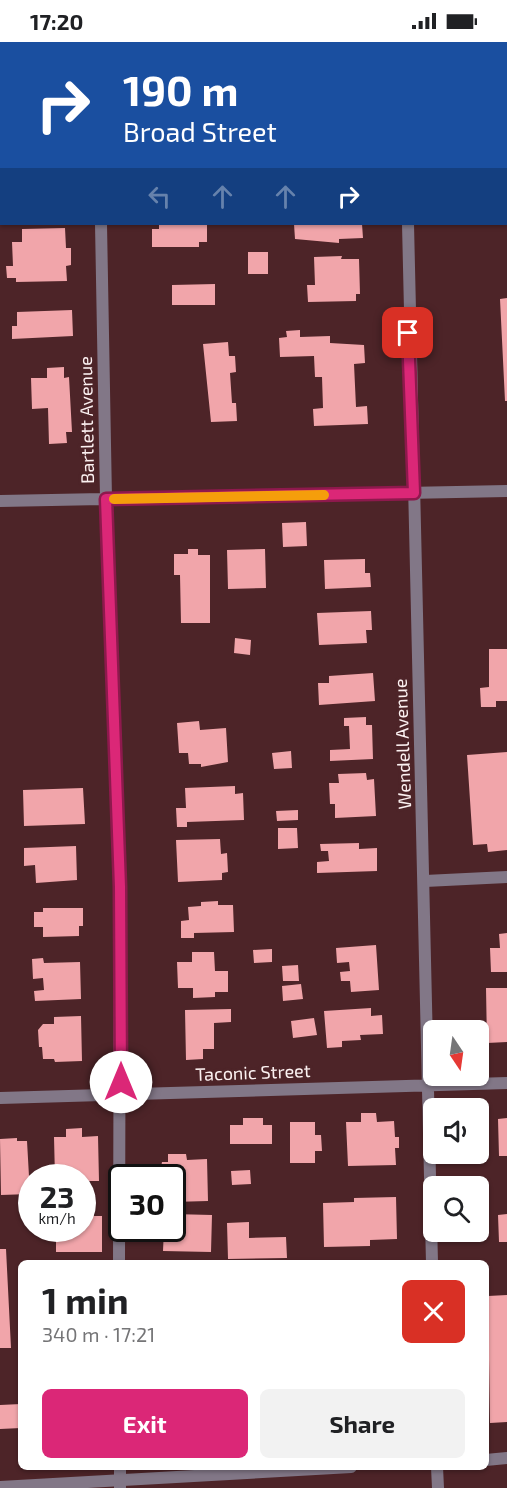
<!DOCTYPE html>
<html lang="en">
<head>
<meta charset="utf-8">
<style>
	:root { --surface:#fff; --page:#f2f2f2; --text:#202124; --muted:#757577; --accent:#db2777 }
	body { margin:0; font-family:"Exo 2",sans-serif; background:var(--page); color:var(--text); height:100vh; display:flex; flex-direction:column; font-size:22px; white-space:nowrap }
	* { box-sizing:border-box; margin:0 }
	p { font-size:20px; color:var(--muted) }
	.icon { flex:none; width:33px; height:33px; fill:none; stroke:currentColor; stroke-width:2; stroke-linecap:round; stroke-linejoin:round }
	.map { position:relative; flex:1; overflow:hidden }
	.sheet { position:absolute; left:18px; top:1218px; width:471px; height:210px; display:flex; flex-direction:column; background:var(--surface); border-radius:9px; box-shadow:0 2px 4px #0004 }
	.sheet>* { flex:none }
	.top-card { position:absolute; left:0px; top:0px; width:507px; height:183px; box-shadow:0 2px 4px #0004; background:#1a4fa0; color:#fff; overflow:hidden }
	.needle { width:39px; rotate:167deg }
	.buttons { position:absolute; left:423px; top:978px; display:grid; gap:12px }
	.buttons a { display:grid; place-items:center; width:66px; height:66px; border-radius:9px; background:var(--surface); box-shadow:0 2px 4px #0004; font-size:30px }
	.speed { position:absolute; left:18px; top:1122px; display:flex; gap:12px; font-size:30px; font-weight:700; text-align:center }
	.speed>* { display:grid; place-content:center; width:78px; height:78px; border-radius:50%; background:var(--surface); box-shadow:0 2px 4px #0004; line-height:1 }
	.speed small { font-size:15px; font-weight:400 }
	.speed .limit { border:3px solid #111; border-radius:9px; background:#fff; color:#111 }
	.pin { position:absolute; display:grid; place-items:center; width:51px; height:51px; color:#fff; margin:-26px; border-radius:12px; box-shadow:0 3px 9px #0006 }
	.me { position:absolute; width:66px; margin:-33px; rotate:0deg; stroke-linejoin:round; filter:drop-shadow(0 0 4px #0008) }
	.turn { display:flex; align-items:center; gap:21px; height:126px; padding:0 24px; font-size:27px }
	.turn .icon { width:78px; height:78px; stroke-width:2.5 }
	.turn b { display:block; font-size:42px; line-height:51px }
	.lanes { display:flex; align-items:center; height:57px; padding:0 24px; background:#0003; justify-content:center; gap:30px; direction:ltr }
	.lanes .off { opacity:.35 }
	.round { display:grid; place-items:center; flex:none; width:63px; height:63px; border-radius:9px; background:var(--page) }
	.headline { display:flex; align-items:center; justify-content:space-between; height:102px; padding:0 24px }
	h1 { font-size:36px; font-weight:700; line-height:45px }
	.action { display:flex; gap:12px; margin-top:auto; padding:12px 24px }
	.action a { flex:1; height:69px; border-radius:9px; background:var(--accent); color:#fff; font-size:24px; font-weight:700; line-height:69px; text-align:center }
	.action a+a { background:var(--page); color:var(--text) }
	.status { display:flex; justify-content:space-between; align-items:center; height:42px; padding:0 30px; background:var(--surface); direction:ltr }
	.status svg { height:16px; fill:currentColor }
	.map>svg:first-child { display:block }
</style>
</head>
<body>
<div class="status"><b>17:20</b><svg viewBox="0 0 49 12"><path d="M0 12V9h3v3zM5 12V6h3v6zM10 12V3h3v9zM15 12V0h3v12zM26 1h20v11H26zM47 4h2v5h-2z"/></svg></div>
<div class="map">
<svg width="507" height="1446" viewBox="0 0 507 1446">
	<rect width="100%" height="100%" fill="#4d2428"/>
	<path fill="#f1a5aa" d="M159,182h48v18h-8v5h-47v-18h7z
		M294,182h68l1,14 -24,1v4l-44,-4z
		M65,186l1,20h5v17l-5,1 1,15 -51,1v-4h-9l-1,-12h7l-1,-24h10v-13z
		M248,210h20v22h-20z
		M342,214l-1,3h18l1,35h-4v7l-48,1 -1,-17h8l-1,-28z
		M215,242v21h-43v-20z
		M507,256v103h-2l-5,-102z
		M72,268l1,26 -61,3v-13h5v-14z
		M300,288v7l30,-1v7l34,2 1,18 -11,1 2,43 11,-1 1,18 -54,2 -1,-17 10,-1 -1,-31h-7l-1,-21 -34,1 -1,-19 8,-1 -1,-6z
		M228,300l1,14h6l1,16 -6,1 2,30h4l1,18 -26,1 -8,-78z
		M64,325v11l5,-1 3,55h-6l1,11 -18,1 -1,-36 -16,1 -1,-31h16v-10z
		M306,480l1,24 -24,1 -1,-24z
		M188,507h10v6h12v68h-29l-1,-48h-6v-21h14z
		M265,507l1,39 -38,1 -1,-39z
		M365,517v14h5l1,14 -46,2 -1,-29z
		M371,569l1,19h-6l1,13 -48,2 -2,-32z
		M235,596l16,2 -1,15 -16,-2z
		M489,607h18v52h-11v6h-15l-1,-19 9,-1z
		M373,631l2,28 -56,4 -1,-22h11v-7z
		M366,675v8h6l1,34 -43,2v-11l20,-1 -1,-23h-5v-8z
		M199,679l1,9 26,-2 2,34 -27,5v-3h-12l-1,-11h-9l-2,-30z
		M291,709l1,17 -18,1 -2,-16z
		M507,710v98l-19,2 -1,-8 -14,1 -6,-90z
		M366,731l1,7 7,-1 2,37 -41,2v-14h-5l-1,-21h10l-1,-9z
		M235,744v8l8,-1 1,27 -57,2v5h-10l-1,-19h10l-1,-20z
		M83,746l2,36 -61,2 -1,-36z
		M298,768v10l-21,1 -1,-10z
		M278,786h19l1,20 -20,1z
		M220,797l1,15 6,-1 1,19 -6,1v7l-44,2 -2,-42z
		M359,801v6l18,-1v23l-60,2v-11l12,-1 -1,-10h-7l-1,-7z
		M76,804l1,34 -41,3 -1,-18 -11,1v-18z
		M218,859v4h15l1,27 -40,1v5h-13v-17l8,-1 -1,-13 13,-1v-4z
		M43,866h40v18h-4v10l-36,1v-10h-9v-15h9z
		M507,891v39h-16l-1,-24h10l-1,-14z
		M376,903l3,45 -28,2 -1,-11h-9l-1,-9 10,-1 -1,-9 -12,1 -1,-15z
		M272,907v13l-18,1 -1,-13z
		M192,910h22l1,19h13v21h-13v5l-22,1v-10h-15l-1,-26h15z
		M43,916l1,5 36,-1 1,37 -46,2 -1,-10 10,-1 -1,-12 -10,1 -1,-20z
		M298,923l1,16h-16l-1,-15z
		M301,942l2,15 -20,2 -1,-15z
		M486,946h21v54l-20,1z
		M371,966v8l11,-1 1,19 -23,1 1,5 -19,1v6l-15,1 -3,-37z
		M231,967v13l-17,1v26h-11v10l-17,1 -1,-50z
		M81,974l1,45 -27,1 -1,-3h-11l-1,-12h-3l-1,-17 5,-6h11v-7z
		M314,976l3,17 -24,3 -2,-17z
		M361,1071h15l1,9 17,-1 1,16h4v11h-4l1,17 -48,1 -2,-44h15z
		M243,1076h20v7h9v19h-42v-19h13z
		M507,1076v38h-8l-1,-37z
		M290,1080h25v13h6l1,16h-7v12h-25z
		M82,1086v9l16,-1 1,45h-17v-3h-27l-1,-41h12v-8z
		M17,1096v3h10l3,53 -29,1 -1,-56z
		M168,1112h18l1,6 20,-1 1,42 -36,1v-24h-13l3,-16h6z
		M250,1128l1,14 -19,1 -1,-14z
		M396,1155l1,42 -27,1v6l-46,1 -1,-44 31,-1v-4z
		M82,1168h12v6h8v36h-46v-24h26z
		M172,1172l40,1 -1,37 -48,-1 1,-23h8z
		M507,1172v28h-8l-1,-27z
		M249,1180v16l37,-1 1,21 -59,1 -1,-36z
		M0,1207h6l5,99h-11z
		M507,1253v127l-17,1 -2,-127z
		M21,1362v24l-21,1v-24z"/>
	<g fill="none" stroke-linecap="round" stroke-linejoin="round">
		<path stroke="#827787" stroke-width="12" d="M425,839l82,-4"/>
		<path stroke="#827787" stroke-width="12" d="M98,0v2
			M402,0v2
			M101,182l5,275 14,388 -1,376
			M408,182l24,1039
			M0,459l507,-10
			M0,1056l507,-15
			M120,1425v21
			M437,1425l1,21"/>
		<path stroke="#827787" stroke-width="12" d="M486,1418l21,-2
			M0,1445l351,-20"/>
	</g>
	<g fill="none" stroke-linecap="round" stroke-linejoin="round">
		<g stroke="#8e194d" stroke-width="15">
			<path id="route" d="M121,1040l-1,-195 -14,-388 308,-6 -6,-160"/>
		</g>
		<use href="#route" stroke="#db2777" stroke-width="10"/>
		<path stroke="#f59e0b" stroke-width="10" d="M114,457l210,-4"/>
	</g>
	<g text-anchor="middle" stroke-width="6" stroke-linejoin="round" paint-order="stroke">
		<g font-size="18" fill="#fcf1f1" stroke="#4d2428">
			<text transform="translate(87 378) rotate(-91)" y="6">Bartlett Avenue</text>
			<text transform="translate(403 702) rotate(-92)" y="6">Wendell Avenue</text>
			<text transform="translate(253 1031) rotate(-2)" y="6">Taconic Street</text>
		</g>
	</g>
</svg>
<div class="buttons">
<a><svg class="needle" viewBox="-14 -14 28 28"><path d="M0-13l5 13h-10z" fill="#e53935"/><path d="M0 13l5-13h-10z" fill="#757577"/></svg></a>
<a><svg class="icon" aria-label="sound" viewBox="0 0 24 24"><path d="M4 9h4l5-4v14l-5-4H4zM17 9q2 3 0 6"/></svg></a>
<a><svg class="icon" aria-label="search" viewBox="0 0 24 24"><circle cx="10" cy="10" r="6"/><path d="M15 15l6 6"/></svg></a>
</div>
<div class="speed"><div>23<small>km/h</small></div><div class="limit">30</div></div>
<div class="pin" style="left:408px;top:291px;background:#d93025"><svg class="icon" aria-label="arrive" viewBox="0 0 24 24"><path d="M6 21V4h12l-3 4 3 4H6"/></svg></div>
<svg class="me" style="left:121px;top:1040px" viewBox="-20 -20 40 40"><circle r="19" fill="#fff"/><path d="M0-13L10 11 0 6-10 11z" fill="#db2777"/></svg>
<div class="top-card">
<div class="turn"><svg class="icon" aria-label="right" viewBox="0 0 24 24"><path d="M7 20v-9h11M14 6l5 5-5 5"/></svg><div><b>190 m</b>Broad Street</div></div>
<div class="lanes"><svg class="icon off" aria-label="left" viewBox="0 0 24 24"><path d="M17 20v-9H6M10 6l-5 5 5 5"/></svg><svg class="icon off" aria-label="ahead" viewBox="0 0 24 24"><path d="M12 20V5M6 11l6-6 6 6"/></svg><svg class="icon off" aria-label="ahead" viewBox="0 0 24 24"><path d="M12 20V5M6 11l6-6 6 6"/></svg><svg class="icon" aria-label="right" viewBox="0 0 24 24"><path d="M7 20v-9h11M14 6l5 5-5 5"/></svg></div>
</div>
<section class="sheet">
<div class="headline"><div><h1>1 min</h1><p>340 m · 17:21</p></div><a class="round" style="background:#d93025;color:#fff"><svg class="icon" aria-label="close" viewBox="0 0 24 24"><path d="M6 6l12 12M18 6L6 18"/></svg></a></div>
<div class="action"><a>Exit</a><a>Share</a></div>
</section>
</div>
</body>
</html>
